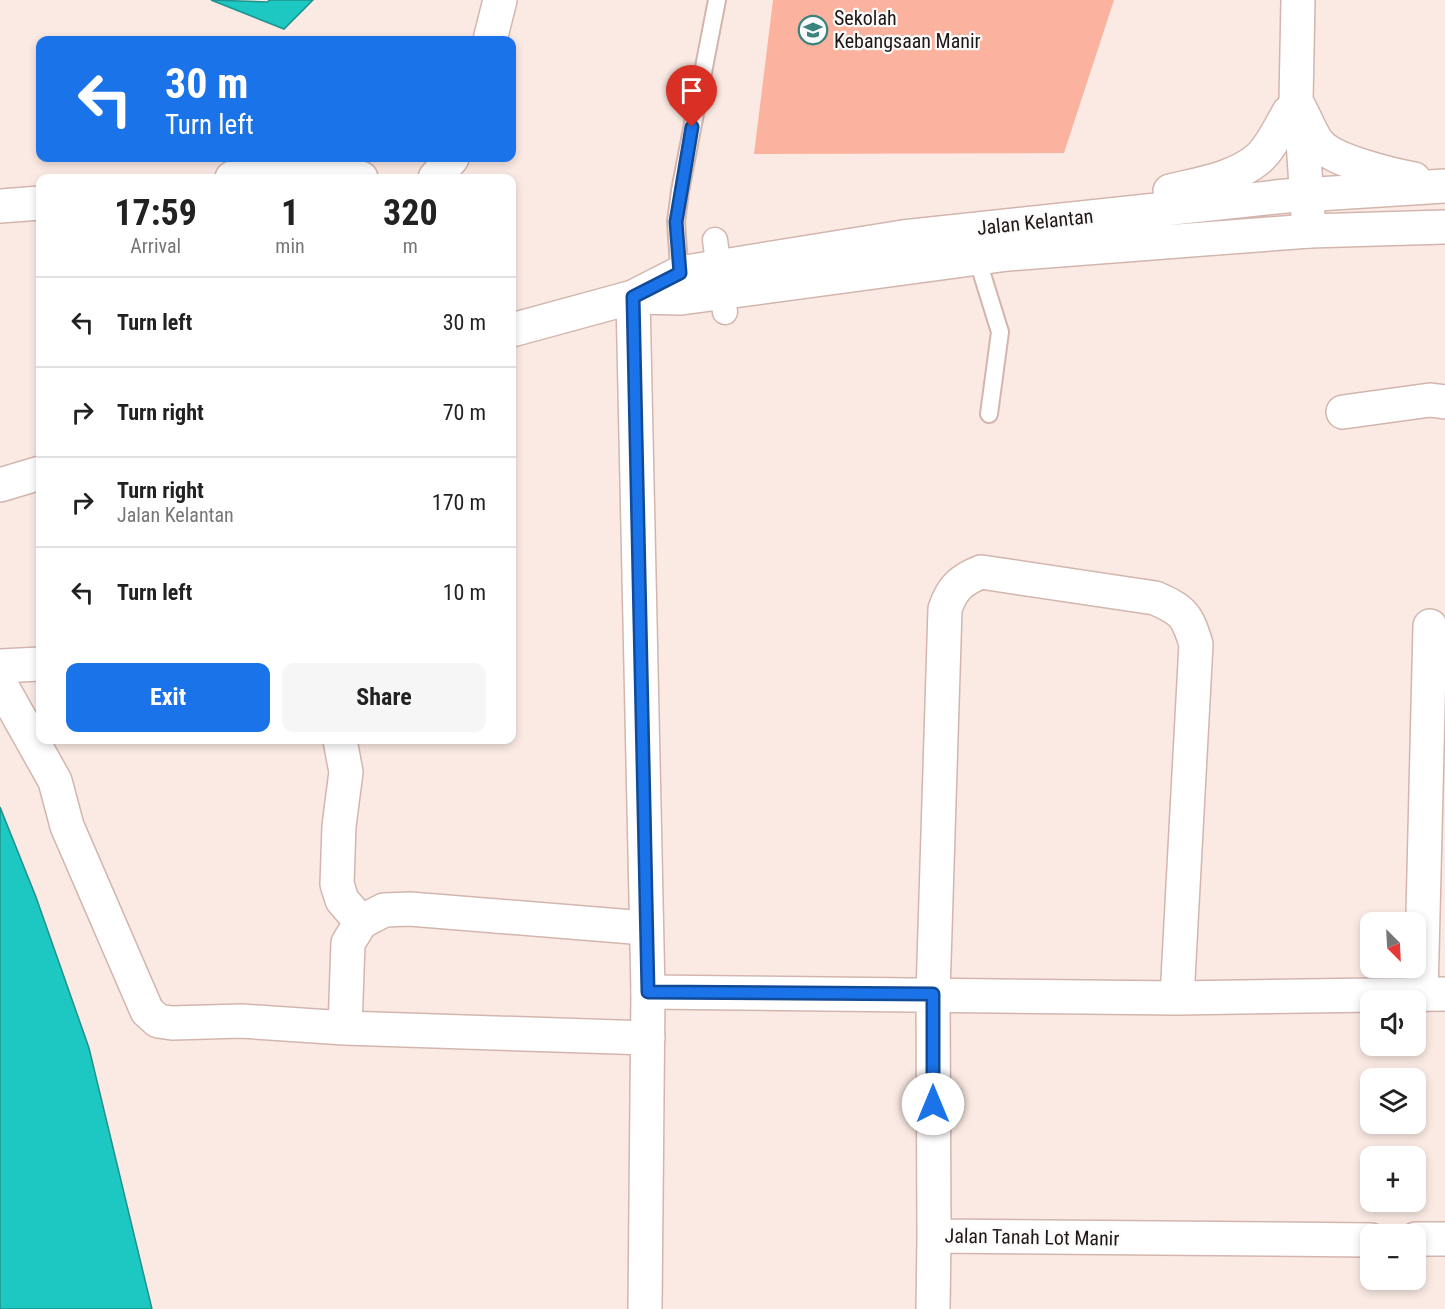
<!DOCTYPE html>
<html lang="en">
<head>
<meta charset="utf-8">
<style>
	:root { --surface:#fff; --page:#f6f6f6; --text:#222; --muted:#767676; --line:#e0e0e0; --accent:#1a73e8 }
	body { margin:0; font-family:"Roboto Condensed",sans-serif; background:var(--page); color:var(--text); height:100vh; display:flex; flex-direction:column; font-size:22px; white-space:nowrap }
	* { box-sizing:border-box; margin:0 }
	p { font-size:20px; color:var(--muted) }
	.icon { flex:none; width:33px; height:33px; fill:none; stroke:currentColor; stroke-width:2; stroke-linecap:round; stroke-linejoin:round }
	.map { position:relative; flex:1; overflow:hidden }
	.sheet { position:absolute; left:36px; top:174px; width:480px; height:570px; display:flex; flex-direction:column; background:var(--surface); border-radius:12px; box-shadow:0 3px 9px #0003 }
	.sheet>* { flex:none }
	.guide { position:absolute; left:36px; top:36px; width:480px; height:126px; border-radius:12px; box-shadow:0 3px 9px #0003; background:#1a73e8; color:#fff; overflow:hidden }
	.needle { width:39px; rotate:156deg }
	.controls { position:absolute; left:1360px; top:912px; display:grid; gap:12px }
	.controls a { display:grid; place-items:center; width:66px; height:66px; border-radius:12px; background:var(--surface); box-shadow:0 3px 9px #0003; font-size:30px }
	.pin { position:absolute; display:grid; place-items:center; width:51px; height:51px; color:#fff; margin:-62px -26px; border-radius:50% 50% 50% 0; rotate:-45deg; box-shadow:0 0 6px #0007 }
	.pin .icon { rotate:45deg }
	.me { position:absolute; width:66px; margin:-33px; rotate:0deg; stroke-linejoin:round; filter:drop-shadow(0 0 4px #0008) }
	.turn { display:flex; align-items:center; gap:21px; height:126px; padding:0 30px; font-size:27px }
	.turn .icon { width:78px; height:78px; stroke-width:2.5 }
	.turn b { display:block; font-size:42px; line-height:51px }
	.eta { display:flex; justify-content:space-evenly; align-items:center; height:102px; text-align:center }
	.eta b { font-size:36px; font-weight:700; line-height:42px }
	.button { display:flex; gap:12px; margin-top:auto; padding:12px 30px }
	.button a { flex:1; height:69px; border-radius:12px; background:var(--accent); color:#fff; font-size:24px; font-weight:700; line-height:69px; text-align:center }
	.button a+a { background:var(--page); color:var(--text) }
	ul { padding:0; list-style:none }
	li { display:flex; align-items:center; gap:18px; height:90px; padding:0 30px; border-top:2px solid var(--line) }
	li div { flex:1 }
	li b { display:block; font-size:22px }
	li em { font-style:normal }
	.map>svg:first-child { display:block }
</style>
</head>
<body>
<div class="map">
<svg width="1445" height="1309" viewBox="0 0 1445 1309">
	<rect width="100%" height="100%" fill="#fbeae4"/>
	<path fill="#fbb39f" d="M773,0h341l-50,153 -310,1z"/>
	<path fill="#1dc7c2" stroke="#1e928e" stroke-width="1.5" d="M211,0l56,2 3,-2h43l-29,29z
		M0,807l36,90 53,151 63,261h-152z"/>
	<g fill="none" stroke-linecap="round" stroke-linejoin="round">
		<g stroke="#d2b6ae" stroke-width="20">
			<path id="service" d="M977,258l23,74 -11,82
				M680,279l-4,-57 4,-31 37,-191"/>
		</g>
		<g stroke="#d2b6ae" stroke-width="27">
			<path id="pedestrian" d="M715,240l10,72"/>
		</g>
		<g stroke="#d2b6ae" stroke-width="36">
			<path id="minor" d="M490,40l10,-40
				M232,178c47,-24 80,-11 129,0
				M435,178l17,-20
				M0,206l40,-3
				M1343,412l87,-12 15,2
				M0,666l40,-2
				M0,683l55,98 12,45 80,185 11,10 14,2 69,-2 104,7 303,10
				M340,740l6,32 -7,54 -2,58 5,16 19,22
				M648,992l529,6 268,-4
				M1421,995l9,-369
				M1177,998l19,-354c-9,-29 -13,-34 -41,-46l-174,-26c-20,8 -29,16 -36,37l-12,385 1,242 437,4
				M345,1028l3,-85 13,-21 23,-12 26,-1 235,19
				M1416,1239h29
				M933,1309l1,-73"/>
		</g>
		<g stroke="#d2b6ae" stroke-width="36">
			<path id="tertiary" d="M633,297l15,695 -3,317"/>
		</g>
		<g stroke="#d2b6ae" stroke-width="36">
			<path id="secondary" d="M1298,0l-2,101 5,10 8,120"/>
		</g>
		<g stroke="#d2b6ae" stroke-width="36">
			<path id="trunk" d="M1301,111c6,10 11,26 19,34 15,16 71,30 94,34
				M1170,191c29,-7 64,-12 88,-32 13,-11 22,-32 31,-47
				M638,297l43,1 327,-44 301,-23 136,-4
				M512,330l121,-33 47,-24 223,-36 383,-41 159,-10
				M0,485l40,-12"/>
		</g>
		<use href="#service" stroke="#fff" stroke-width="16"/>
		<use href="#pedestrian" stroke="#fff" stroke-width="24"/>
		<use href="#minor" stroke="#fff" stroke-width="33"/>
		<use href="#tertiary" stroke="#fff" stroke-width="33"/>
		<use href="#secondary" stroke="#fff" stroke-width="33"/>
		<use href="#trunk" stroke="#fff" stroke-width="33"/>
	</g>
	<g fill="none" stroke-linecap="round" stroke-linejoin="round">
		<g stroke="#114b97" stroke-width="15">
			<path id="route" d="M692,127l-16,95 4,51 -47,24 15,695 285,2v110"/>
		</g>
		<use href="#route" stroke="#1a73e8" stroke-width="10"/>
	</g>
	<defs>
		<g id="school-ring" transform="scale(1.5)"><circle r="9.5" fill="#fbfbfb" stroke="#3b837f" stroke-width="1.5"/><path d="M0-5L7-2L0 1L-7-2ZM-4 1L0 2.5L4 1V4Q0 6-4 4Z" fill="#3b837f"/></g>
	</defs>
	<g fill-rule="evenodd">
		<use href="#school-ring" x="813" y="30"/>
	</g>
	<g text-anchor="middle" stroke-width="4.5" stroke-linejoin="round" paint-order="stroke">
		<g font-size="20" fill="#211714" stroke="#fbfbfb" text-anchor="start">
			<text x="834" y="25">Sekolah<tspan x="834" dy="23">Kebangsaan Manir</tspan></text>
		</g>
		<g font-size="20" fill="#211714" stroke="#fbfbfb">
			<text transform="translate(1035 222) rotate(-6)" y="7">Jalan Kelantan</text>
			<text transform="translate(1032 1237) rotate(1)" y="7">Jalan Tanah Lot Manir</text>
		</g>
	</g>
</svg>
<div class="controls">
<a><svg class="needle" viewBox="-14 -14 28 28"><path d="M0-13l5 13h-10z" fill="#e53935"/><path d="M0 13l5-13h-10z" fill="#767676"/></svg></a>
<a><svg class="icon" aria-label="sound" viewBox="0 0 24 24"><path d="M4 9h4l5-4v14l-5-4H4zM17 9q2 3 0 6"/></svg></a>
<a><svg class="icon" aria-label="layers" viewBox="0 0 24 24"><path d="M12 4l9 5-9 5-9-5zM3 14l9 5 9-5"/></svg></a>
<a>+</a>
<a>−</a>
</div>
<div class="pin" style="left:692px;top:127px;background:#d93025"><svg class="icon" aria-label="arrive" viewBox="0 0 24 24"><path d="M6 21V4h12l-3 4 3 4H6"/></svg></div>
<svg class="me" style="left:933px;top:1104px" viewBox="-20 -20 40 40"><circle r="19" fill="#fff"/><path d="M0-13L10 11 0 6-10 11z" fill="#1a73e8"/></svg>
<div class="guide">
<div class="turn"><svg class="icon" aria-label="left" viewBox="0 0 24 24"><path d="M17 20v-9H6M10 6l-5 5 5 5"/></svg><div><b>30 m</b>Turn left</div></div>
</div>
<section class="sheet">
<div class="eta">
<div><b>17:59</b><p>Arrival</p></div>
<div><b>1</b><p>min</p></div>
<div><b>320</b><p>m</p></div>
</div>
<ul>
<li><svg class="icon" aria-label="left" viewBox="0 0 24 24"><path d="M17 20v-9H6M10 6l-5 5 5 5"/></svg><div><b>Turn left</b></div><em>30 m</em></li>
<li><svg class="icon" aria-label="right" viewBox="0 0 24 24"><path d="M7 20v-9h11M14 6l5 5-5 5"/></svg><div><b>Turn right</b></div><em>70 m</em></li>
<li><svg class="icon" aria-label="right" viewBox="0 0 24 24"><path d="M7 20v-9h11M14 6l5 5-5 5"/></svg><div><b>Turn right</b><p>Jalan Kelantan</p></div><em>170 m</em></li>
<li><svg class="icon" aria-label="left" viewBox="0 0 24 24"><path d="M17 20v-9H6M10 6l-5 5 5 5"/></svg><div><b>Turn left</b></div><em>10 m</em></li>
</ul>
<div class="button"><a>Exit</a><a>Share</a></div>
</section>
</div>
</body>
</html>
